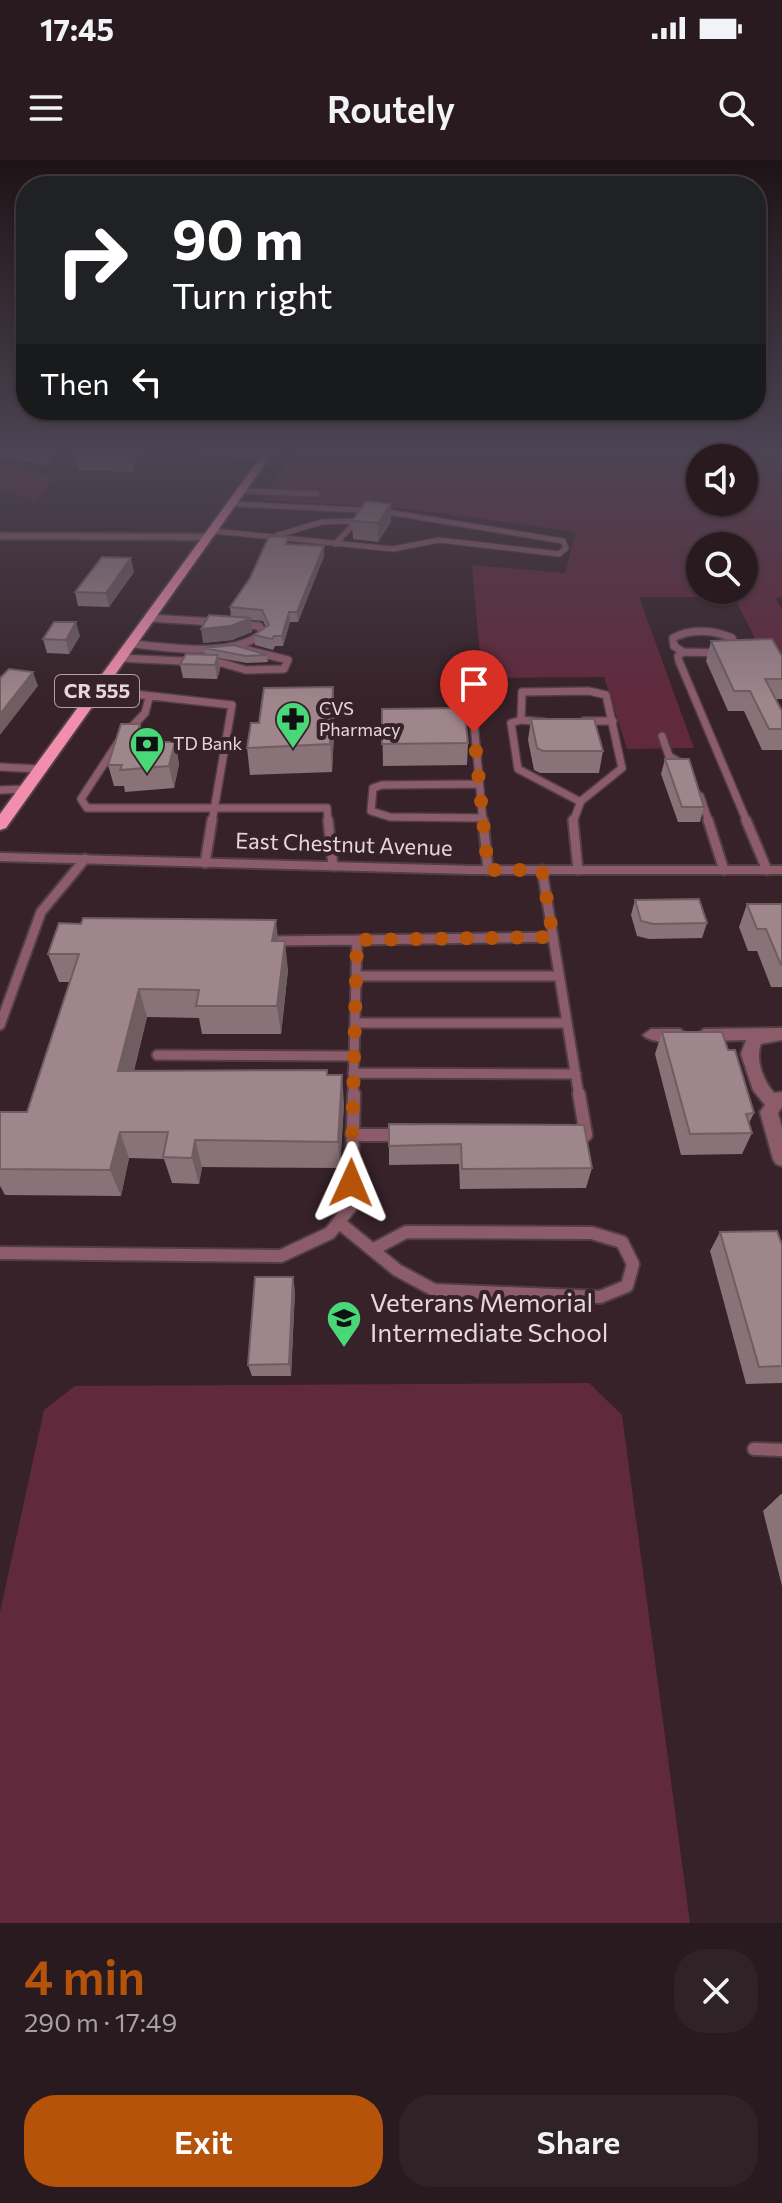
<!DOCTYPE html>
<html lang="en">
<head>
<meta charset="utf-8">
<style>
	:root { --surface:#281a1e; --page:#302327; --text:#f1f3f6; --muted:#a5a1a4; --line:#44383c; --accent:#b45309 }
	body { margin:0; font-family:Commissioner,sans-serif; background:var(--page); color:var(--text); height:100vh; display:flex; flex-direction:column; font-size:30px; white-space:nowrap }
	* { box-sizing:border-box; margin:0 }
	p { font-size:26px; color:var(--muted) }
	.icon { flex:none; width:44px; height:44px; fill:none; stroke:currentColor; stroke-width:2; stroke-linecap:round; stroke-linejoin:round }
	.map { position:relative; height:1763px; overflow:hidden }
	.details { display:flex; flex-direction:column; background:var(--surface); flex:1 }
	.details>* { flex:none }
	.hud { position:absolute; left:16px; top:16px; width:750px; height:244px; border-radius:32px; box-shadow:0 2px 6px #0004,0 0 0 2px var(--line); background:#202124; color:#fff; overflow:hidden }
	.controls { position:absolute; left:686px; top:284px; display:grid; gap:16px }
	.controls a { display:grid; place-items:center; width:72px; height:72px; border-radius:50%; background:var(--surface); box-shadow:0 2px 6px #0004,0 0 0 2px var(--line); font-size:40px }
	.pin { position:absolute; display:grid; place-items:center; width:68px; height:68px; color:#fff; margin:-82px -34px; border-radius:50% 50% 50% 0; rotate:-45deg; box-shadow:0 0 8px #0007 }
	.pin .icon { rotate:45deg }
	.me { position:absolute; width:88px; margin:-44px; rotate:1deg; stroke-linejoin:round; filter:drop-shadow(0 0 6px #0008) }
	.turn { display:flex; align-items:center; gap:28px; height:168px; padding:0 24px; font-size:36px }
	.turn .icon { width:104px; height:104px; stroke-width:2.5 }
	.turn b { display:block; font-size:56px; line-height:68px }
	.then { display:flex; align-items:center; height:76px; padding:0 24px; background:#0003; gap:16px; font-size:30px }
	.round { display:grid; place-items:center; flex:none; width:84px; height:84px; border-radius:32px; background:var(--page) }
	.summary { display:flex; align-items:center; justify-content:space-between; height:136px; padding:0 24px }
	h1 { font-size:48px; font-weight:600; line-height:60px; color:var(--accent) }
	.cta { display:flex; gap:16px; margin-top:auto; padding:16px 24px }
	.cta a { flex:1; height:92px; border-radius:32px; background:var(--accent); color:#fff; font-size:32px; font-weight:600; line-height:92px; text-align:center }
	.cta a+a { background:var(--page); color:var(--text) }
	.status { display:flex; justify-content:space-between; align-items:center; height:56px; padding:0 40px; background:var(--surface); direction:ltr }
	.status svg { height:22px; fill:currentColor }
	header { display:flex; justify-content:space-between; align-items:center; height:104px; padding:0 24px; background:var(--surface); font-size:36px; font-weight:600 }
	.map>svg:first-child { display:block }
</style>
</head>
<body>
<div class="status"><b>17:45</b><svg viewBox="0 0 49 12"><path d="M0 12V9h3v3zM5 12V6h3v6zM10 12V3h3v9zM15 12V0h3v12zM26 1h20v11H26zM47 4h2v5h-2z"/></svg></div>
<header><svg class="icon" aria-label="menu" viewBox="0 0 24 24"><path d="M4 6h16M4 12h16M4 18h16"/></svg>Routely<svg class="icon" aria-label="search" viewBox="0 0 24 24"><circle cx="10" cy="10" r="6"/><path d="M15 15l6 6"/></svg></header>
<div class="map">
<svg width="782" height="1763" viewBox="0 0 782 1763">
	<rect width="100%" height="100%" fill="#362228"/>
	<path fill="#61293c" fill-rule="evenodd" d="M293,294h489v143l-7,1 7,11v81l-48,-93h-95l55,151 -67,1 -23,-72 -122,1 -10,-113 93,8 11,-41 -166,-23 -148,-9zM700,298h44v44h-44zM700,386h44v44h-44z
		M0,306l55,11 -20,24 -35,-13z
		M589,1223l33,32 68,508h-690v-311l44,-202 31,-24z"/>
	<g fill="none" stroke-linecap="round" stroke-linejoin="round">
		<g stroke="#523f45" stroke-width="7">
			<path id="service-far3" d="M242,331l75,3
				M213,371l180,18 46,-9 120,14 7,-6 -3,-7 -182,-30 -149,-7
				M278,375l44,-13 28,-1 3,4 -18,19"/>
		</g>
		<g stroke="#523f45" stroke-width="10">
			<path id="service-far2" d="M149,458l66,4
				M131,484c42,3 97,15 133,-11l-5,-7 -20,-2
				M736,489l-4,-11c-18,-8 -41,-10 -59,0l1,8 9,6 -5,4 1,5 68,161
				M683,492l38,1
				M120,498l102,5 24,7 38,-1 4,-9 -49,-12
				M98,530l134,15 -20,117
				M454,557l17,1 3,5 9,99
				M521,560l-10,3 7,46 59,31
				M584,561h29
				M544,562l-23,-2 1,-28 67,-1 17,4 16,73 -41,33 -8,21
				M127,572l18,-19 4,-15
				M662,576l7,20 15,9
				M117,584l-36,55 6,9h240l1,14
				M0,607l41,2
				M479,624l-97,1 -9,3 -2,23 19,6 93,1
				M0,630l26,-1
				M700,636l9,26"/>
		</g>
		<g stroke="#523f45" stroke-width="13">
			<path id="service-far1" d="M328,660l5,46
				M483,660l5,50
				M573,660l5,50
				M708,660l16,50
				M746,660l21,50
				M205,703l7,-43
				M542,710l37,226
				M357,780l196,-3
				M268,781l89,-1 -4,156
				M356,816h203
				M355,863h212
				M0,865l41,-113 44,-53
				M157,895l197,1
				M353,913l223,1"/>
		</g>
		<g stroke="#523f45" stroke-width="16">
			<path id="service" d="M579,934l7,41h-4
				M352,975h50
				M342,1065l55,45 37,20 166,7 27,-11 6,-22 -11,-22 -30,-9 -186,-1 -34,18
				M0,1093l281,3 49,-23 21,-27 3,-112
				M754,1289l28,1"/>
		</g>
		<g stroke="#523f45" stroke-width="4">
			<path id="minor" d="M202,294h57l11,3 -4,2z
				M0,373l208,1 4,3 -4,3 -208,-1z
				M782,868v12l-21,4c-6,15 2,37 13,49l8,-1v15l-4,6 4,15v38l-6,-2 -3,-5 -13,-47 5,-7 -12,-15 -12,-36 5,-14 -42,1 -8,-6 8,-6z
				M651,869h29l8,6c-9,9 -36,9 -45,0z"/>
		</g>
		<g stroke="#523f45" stroke-width="4">
			<path id="tertiary" d="M0,693l472,13h310v8h-310l-472,-13z"/>
		</g>
		<g stroke="#523f45" stroke-width="4">
			<path id="primary" d="M263,294h9l-266,374 -6,2v-16z"/>
		</g>
		<use href="#service-far3" stroke="#8d5c6b" stroke-width="5"/>
		<use href="#service-far2" stroke="#8d5c6b" stroke-width="7"/>
		<use href="#service-far1" stroke="#8d5c6b" stroke-width="9"/>
		<use href="#service" stroke="#8d5c6b" stroke-width="12"/>
		<use href="#minor" fill="#8d5c6b" fill-rule="evenodd"/>
		<use href="#tertiary" fill="#8d5c6b" fill-rule="evenodd"/>
		<use href="#primary" fill="#f18ead" fill-rule="evenodd"/>
	</g>
	<path fill="#897278" d="M0,294h54l-6,11 -48,-8z
		M78,294h59l-4,18 -54,-2 -2,-12z
		M352,361l39,1 -13,20 -25,-3z
		M289,384l35,2v10l-26,66h-8l-7,24h-8l-2,4 -18,-5 -1,-10 12,-8 -3,-6 -12,-1 1,12 -20,8 -29,3 28,-26 -1,-10z
		M134,412l-25,35 -31,-1 -3,-14z
		M80,476l-11,18 -22,-1 -4,-14z
		M711,481l71,15v43h-6l6,12v39h-20l-18,-39h-16l-22,-50z
		M204,488l63,7 1,7 -21,1 -28,-5 1,11 -3,10 -34,-1 -3,-14 25,-9z
		M333,527l2,27 -3,58 -82,3 -3,-27 12,-25z
		M382,549l86,34 -1,22 -84,1z
		M531,559l72,32 -4,22h-59l-6,-3 -6,-30z
		M140,564l4,18h31l4,22 -5,24 -49,4 -1,-6h-10l-6,-21z
		M665,599l39,48 -4,15h-22l-17,-48z
		M635,740l72,23 -5,15 -53,1 -12,-3 -6,-21z
		M747,744h35v83h-11l-14,-36h-9l-9,-24z
		M278,781l10,29 -7,64h-79l-3,-16 -52,-1 -13,54 193,-1 1,5 16,28 -4,65 -138,-1 -3,17 -27,-1 -8,-24 -35,-1 -8,38 -116,-1 -5,-9v-74h27l43,-130h-11l-11,-28z
		M662,872l66,18 26,63 -5,10 3,10 -10,21 -61,1 -26,-101z
		M389,964l203,44 -6,20 -126,1 -1,-25 -70,1z
		M720,1072l62,13v138l-36,1 -36,-133z
		M295,1130l-4,86h-39l-4,-11z
		M781,1334h1v92l-19,-75z"/>
	<path fill="#6f5d62" d="M45,294h9l-6,11z
		M132,294h5l-4,18 -2,-12z
		M391,344v18l-13,20v-19z
		M324,386v10l-26,66 -1,-10z
		M131,398l3,14 -25,35 -3,-14z
		M289,452l1,10 -7,24 -1,-10z
		M251,458l1,14 -20,8 -29,3 -2,-14z
		M76,462l4,14 -11,18 -3,-14z
		M218,495l2,14 -3,10 -2,-14z
		M33,512l5,14 -38,49v-21z
		M333,527l2,27 -3,58 -2,-28z
		M140,564l5,21 -10,-3z
		M175,582l4,22 -5,24 -5,-22z
		M276,760l3,28 -7,-7z
		M285,781l3,29 -7,64 -4,-28z
		M139,829l8,28 -20,81 -9,-27z
		M342,915l2,28 -4,65 -2,-26z
		M120,972l9,26 -8,38 -11,-26z
		M195,980l7,27 -3,17 -7,-26z
		M293,1117l2,13 -4,86 -2,-12z"/>
	<path fill="#9f858c" stroke="#6f5d62" stroke-width="2" d="M78,294h54l-1,6 -54,-2z
		M366,341l25,3 -13,19 -26,-2z
		M269,376l20,1 -3,7 38,2 -27,66h-8l-7,24h-8l-2,3 -18,-4 15,-10 -7,-15 -32,-3 20,-29z
		M102,397l29,1 -25,35 -31,-1z
		M209,455l42,3 -20,8 -30,3z
		M54,462h22l-10,18 -23,-1z
		M772,479l10,17v23h-17l17,32v18h-13l-19,-38h-16l-23,-50z
		M234,485l33,10 -21,1 -42,-8z
		M186,494l32,1 -3,10 -35,-1z
		M9,509l24,3 -33,42v-36z
		M333,527l-3,57 -83,4 4,-25h8l5,-35z
		M464,548l4,35 -86,1v-35z
		M531,559h63l9,32h-60l-6,-3z
		M121,564h19l-5,18h40l-6,24 -49,4 2,-5h-14z
		M665,599h24l15,48h-22z
		M699,739l8,24 -54,1 -12,-3 -6,-21z
		M747,744h35v61h-1l-15,-36h-9z
		M83,758l193,2 -4,21h13l-8,65h-81l3,-16 -60,-1 -21,82 209,-1v5h15l-4,67 -143,-2 -3,18 -29,-1 5,-25h-48l-10,38 -110,-1v-57h27l52,-158h-31l11,-31 22,1z
		M662,872h60l6,18h7l19,63 -8,1 6,19 -62,1z
		M389,964l195,1 8,43 -130,1 -1,-25 -72,2z
		M777,1071l5,14v121l-23,1 -39,-135z
		M255,1117h38l-4,87 -41,1z"/>
	<linearGradient id="sky" x2="0" y2="1"><stop stop-color="#1e1316"/><stop offset="0.54" stop-color="#4c4453"/><stop offset="1" stop-color="#4c4453" stop-opacity="0"/></linearGradient>
	<rect width="782" height="541" fill="url(#sky)"/>
	<g fill="none" stroke-linecap="round" stroke-linejoin="round">
		<path stroke="#b45309" stroke-width="14" stroke-dasharray="0 25.2" d="M351,1023l6,-243 196,-3 -11,-67h-54l-14,-138"/>
	</g>
	<defs>
		<g id="pharmacy-pin" transform="scale(1.8)"><path d="M0 17L-7.5 6A9.5 9.5 0 1 1 7.5 6Z" fill="#4ad778" stroke="#362228"/><path d="M-2-6h4v4h4v4h-4v4h-4v-4h-4v-4h4Z" fill="#111"/></g>
		<g id="bank-pin" transform="scale(1.8)"><path d="M0 17L-7.5 6A9.5 9.5 0 1 1 7.5 6Z" fill="#4ad778" stroke="#362228"/><path d="M-6-4H6V4H-6ZM0-2.3a2.3 2.3 0 1 0 0 4.6a2.3 2.3 0 1 0 0-4.6Z" fill="#111"/></g>
		<g id="school-pin" transform="scale(1.8)"><path d="M0 17L-7.5 6A9.5 9.5 0 1 1 7.5 6Z" fill="#4ad778" stroke="#362228"/><path d="M0-5L7-2L0 1L-7-2ZM-4 1L0 2.5L4 1V4Q0 6-4 4Z" fill="#111"/></g>
	</defs>
	<g fill-rule="evenodd">
		<use href="#pharmacy-pin" x="293" y="559"/>
		<use href="#bank-pin" x="147" y="584"/>
		<use href="#school-pin" x="344" y="1158"/>
	</g>
	<g text-anchor="middle" stroke-width="8" stroke-linejoin="round" paint-order="stroke">
		<g font-size="18" fill="#e6d7db" stroke="#362228" text-anchor="start">
			<text x="319" y="555">CVS<tspan x="319" dy="21">Pharmacy</tspan></text>
			<text x="173" y="590">TD Bank</text>
		</g>
		<rect fill="#362228" stroke="#b1a1a5" stroke-width="2" x="55" y="515" width="84" height="32" rx="6"/>
		<g font-size="20" font-weight="bold" fill="#e6d7db">
			<text x="97" y="538">CR 555</text>
		</g>
		<g font-size="22" fill="#e6d7db" stroke="#362228">
			<text transform="translate(344 684) rotate(2)" y="8">East Chestnut Avenue</text>
		</g>
		<g font-size="26" fill="#e6d7db" stroke="#362228" text-anchor="start">
			<text x="370" y="1152">Veterans Memorial<tspan x="370" dy="30">Intermediate School</tspan></text>
		</g>
	</g>
</svg>
<div class="controls">
<a><svg class="icon" aria-label="sound" viewBox="0 0 24 24"><path d="M4 9h4l5-4v14l-5-4H4zM17 9q2 3 0 6"/></svg></a>
<a><svg class="icon" aria-label="search" viewBox="0 0 24 24"><circle cx="10" cy="10" r="6"/><path d="M15 15l6 6"/></svg></a>
</div>
<div class="pin" style="left:474px;top:572px;background:#d93025"><svg class="icon" aria-label="arrive" viewBox="0 0 24 24"><path d="M6 21V4h12l-3 4 3 4H6"/></svg></div>
<svg class="me" style="left:351px;top:1023px" viewBox="-20 -20 40 40"><path d="M0-17L14 15 0 8-14 15z" fill="#b45309" stroke="#fff" stroke-width="4"/></svg>
<div class="hud">
<div class="turn"><svg class="icon" aria-label="right" viewBox="0 0 24 24"><path d="M7 20v-9h11M14 6l5 5-5 5"/></svg><div><b>90 m</b>Turn right</div></div>
<div class="then">Then<svg class="icon" aria-label="left" viewBox="0 0 24 24"><path d="M17 20v-9H6M10 6l-5 5 5 5"/></svg></div>
</div>
</div>
<section class="details">
<div class="summary"><div><h1>4 min</h1><p>290 m · 17:49</p></div><a class="round"><svg class="icon" aria-label="close" viewBox="0 0 24 24"><path d="M6 6l12 12M18 6L6 18"/></svg></a></div>
<div class="cta"><a>Exit</a><a>Share</a></div>
</section>
</body>
</html>
